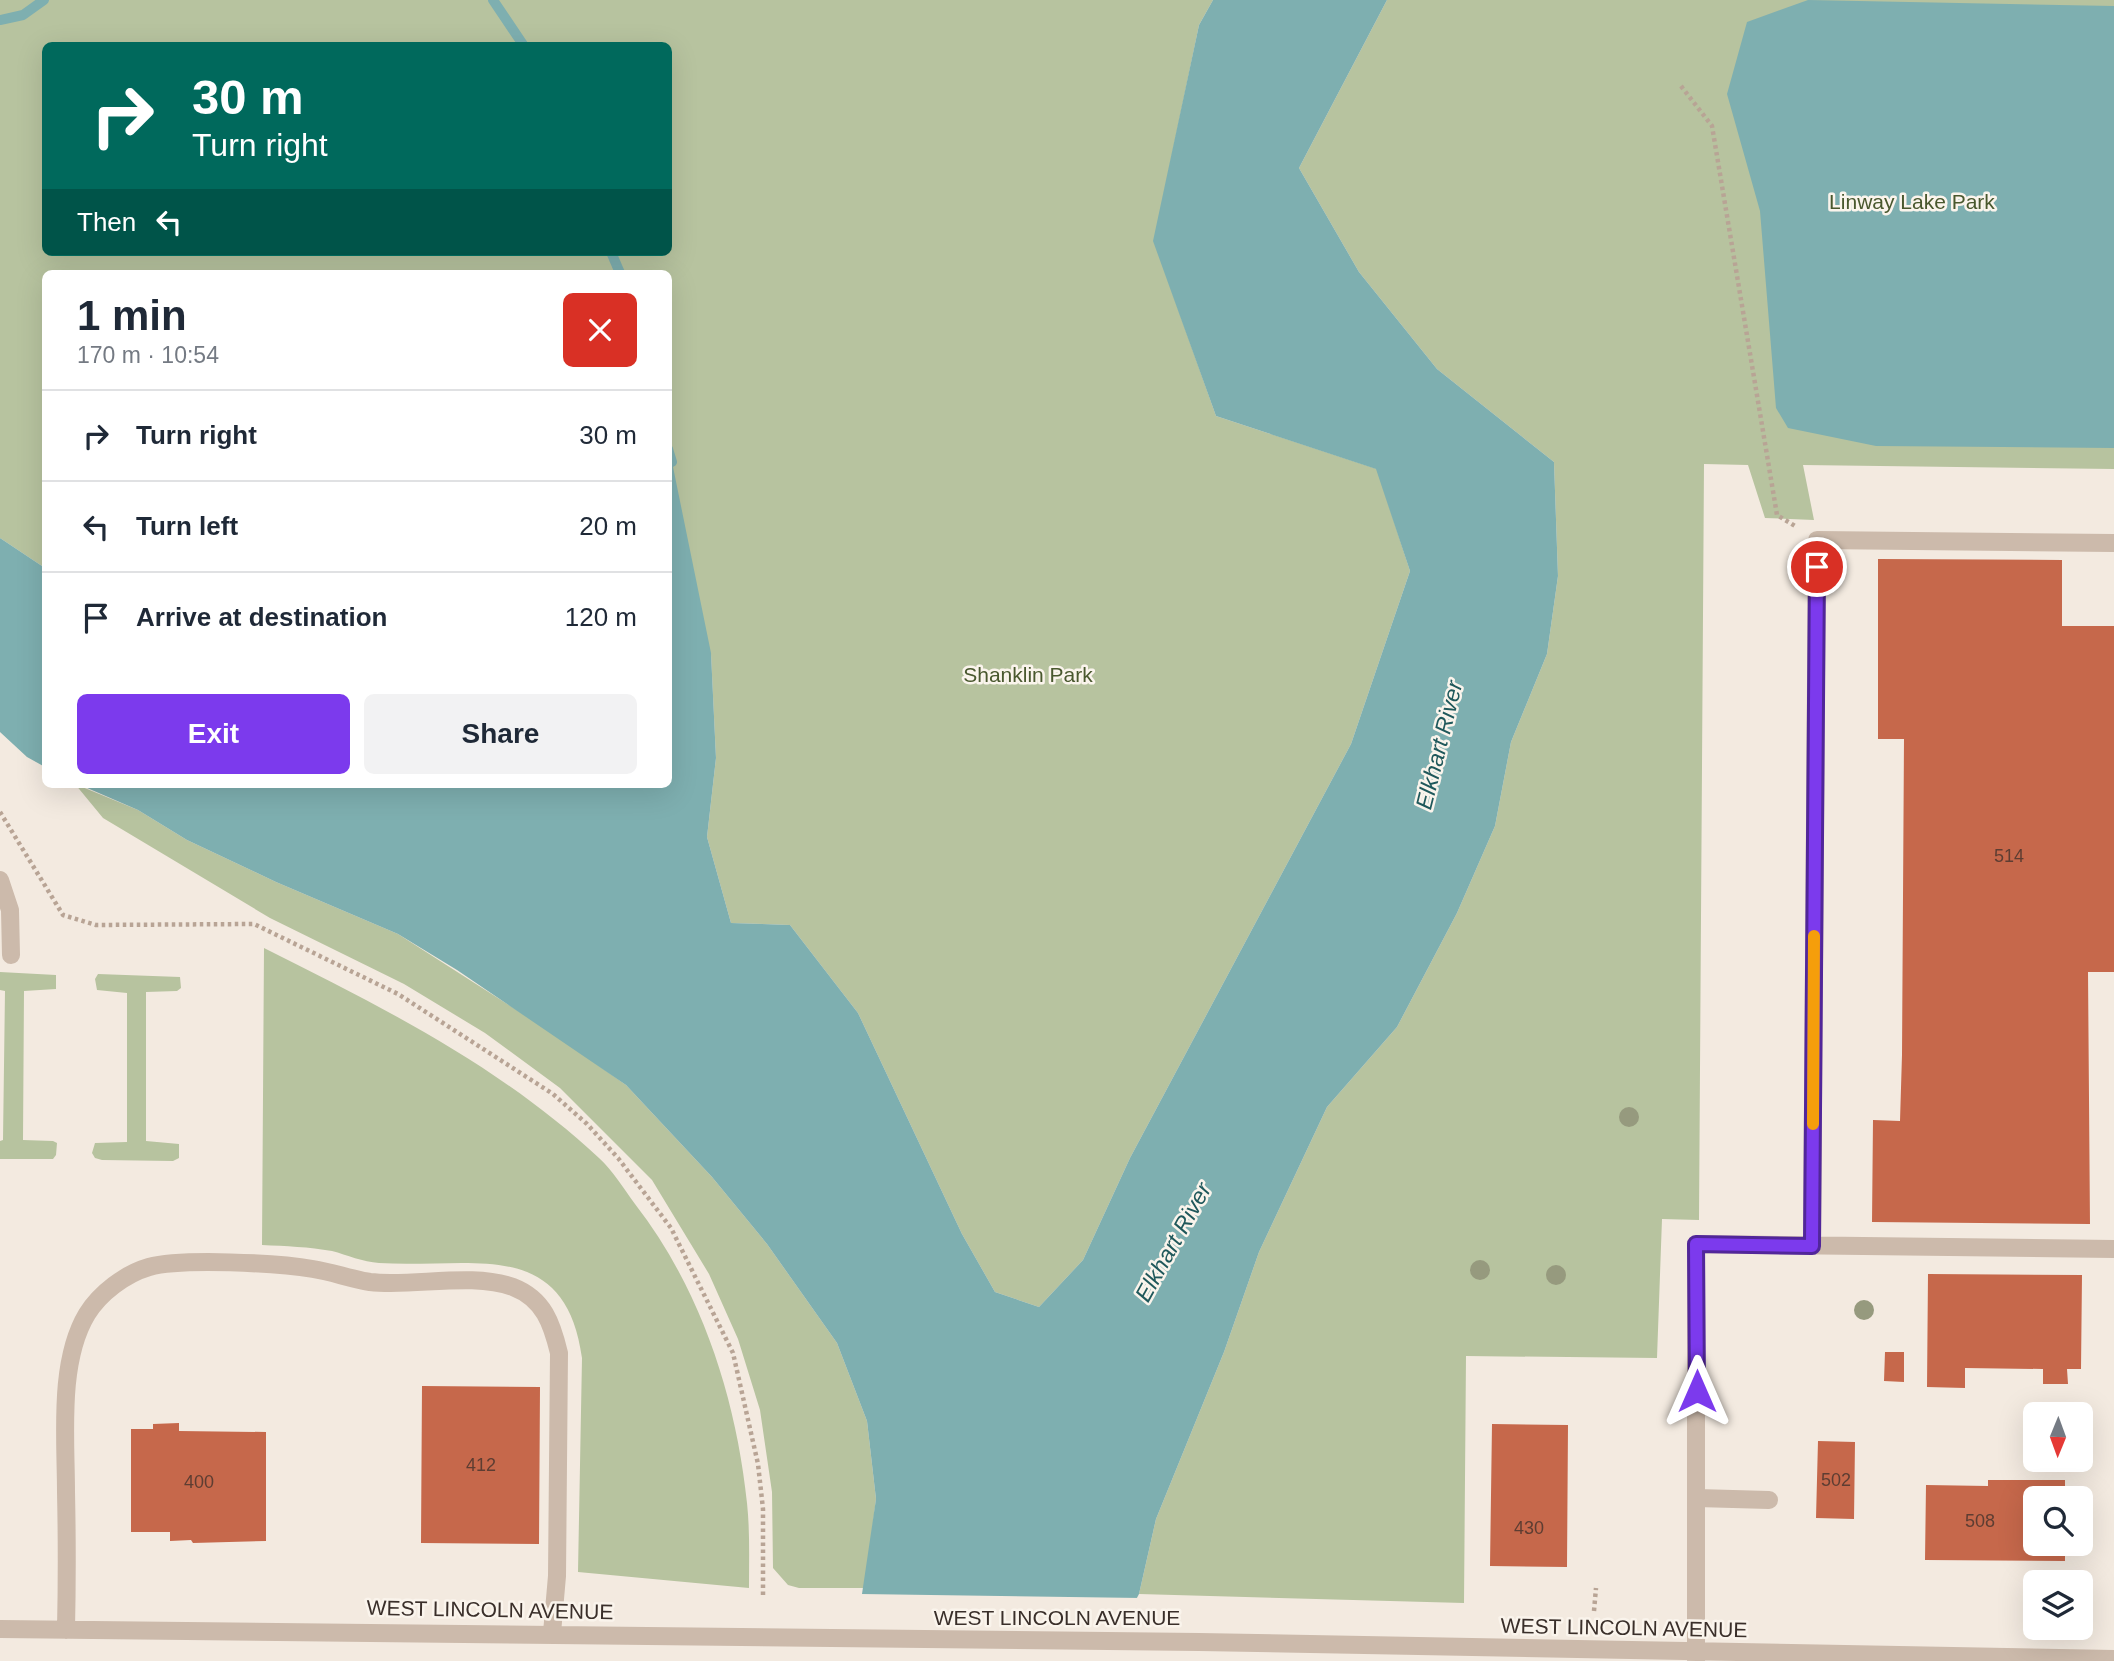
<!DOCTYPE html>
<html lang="en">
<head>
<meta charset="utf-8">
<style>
	:root { --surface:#fff; --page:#f2f2f3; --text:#1f2937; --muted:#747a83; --line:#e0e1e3; --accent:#7c3aed }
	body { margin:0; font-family:Helvetica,sans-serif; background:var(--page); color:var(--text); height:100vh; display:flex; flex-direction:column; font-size:26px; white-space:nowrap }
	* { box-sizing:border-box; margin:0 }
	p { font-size:23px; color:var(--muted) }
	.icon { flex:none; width:38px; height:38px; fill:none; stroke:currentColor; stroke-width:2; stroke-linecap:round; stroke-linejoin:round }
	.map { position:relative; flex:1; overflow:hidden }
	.sheet { position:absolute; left:42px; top:270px; width:630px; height:518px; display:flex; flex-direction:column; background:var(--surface); border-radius:10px; box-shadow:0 7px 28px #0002 }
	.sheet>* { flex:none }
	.hud { position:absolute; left:42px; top:42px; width:630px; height:214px; border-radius:10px; box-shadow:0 7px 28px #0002; background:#00695c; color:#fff; overflow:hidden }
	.needle { width:46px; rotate:181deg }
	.controls { position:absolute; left:2023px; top:1402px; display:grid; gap:14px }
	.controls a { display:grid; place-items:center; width:70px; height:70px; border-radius:10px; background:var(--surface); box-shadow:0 7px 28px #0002; font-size:35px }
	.pin { position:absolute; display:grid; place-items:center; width:60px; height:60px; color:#fff; margin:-30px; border:4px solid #fff; border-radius:50%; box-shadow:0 2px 7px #0007 }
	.me { position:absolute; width:77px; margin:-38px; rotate:0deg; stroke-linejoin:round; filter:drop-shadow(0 0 5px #0008) }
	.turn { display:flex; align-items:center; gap:24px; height:147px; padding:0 35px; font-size:32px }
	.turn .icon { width:91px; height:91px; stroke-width:2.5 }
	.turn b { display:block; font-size:49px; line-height:60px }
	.then { display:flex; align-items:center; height:66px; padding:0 35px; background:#0003; gap:14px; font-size:26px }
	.round { display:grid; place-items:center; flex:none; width:74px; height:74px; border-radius:10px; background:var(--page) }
	.overview { display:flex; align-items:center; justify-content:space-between; height:119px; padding:0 35px }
	h1 { font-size:42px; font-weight:800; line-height:52px }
	.button { display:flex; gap:14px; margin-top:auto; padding:14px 35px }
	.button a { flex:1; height:80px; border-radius:10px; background:var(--accent); color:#fff; font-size:28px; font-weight:800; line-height:80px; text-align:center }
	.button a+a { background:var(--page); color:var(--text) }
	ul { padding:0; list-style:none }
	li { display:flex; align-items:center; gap:21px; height:91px; padding:0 35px; border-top:2px solid var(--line) }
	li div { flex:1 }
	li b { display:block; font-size:26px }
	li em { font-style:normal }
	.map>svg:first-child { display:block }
</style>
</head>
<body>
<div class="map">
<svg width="2114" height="1661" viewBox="0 0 2114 1661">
	<rect width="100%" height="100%" fill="#f3eae0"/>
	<path fill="#b7c39f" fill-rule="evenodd" d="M0,0h1213l-14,25 -45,216 62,175 161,53 33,102 -59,173 -221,414 -47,102 -44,47 -44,-15 -33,-58 -104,-221 -68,-88 -59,-2 -24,-86 9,-79 -5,-104 -42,16 -1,-397h-622l-1,295 -45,-30zM46,46h622v206h-622z
		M1387,0h727v469l-311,-4 11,55 -49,-2 -17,-53 -44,-1 -5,756 -37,-1 -5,139 -191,-2 -2,247 -325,-9 17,-75 68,-167 35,-100 68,-145 70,-80 60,-114 38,-87 16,-84 36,-88 11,-78 -4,-114 -117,-93 -78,-97 -60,-104z
		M75,784l63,26 49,30 89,42 122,52 153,98 75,53 86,92 55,67 70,99 30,78 9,78 -11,89h-66l-11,-3 -15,-17 -1,-76 -12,-82 -22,-71 -29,-65 -57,-94 -92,-92 -75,-55 -81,-49 -134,-66 -167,-100z
		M264,948c120,60 236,118 335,210 14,13 25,31 36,46 66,85 101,193 112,299 3,28 2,57 2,85l-171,-16 4,-214c-17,-123 -111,-89 -203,-95 -16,-1 -32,-8 -47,-12 -23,-4 -46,-5 -70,-6z
		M0,972l56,3v14l-32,2 -1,149 30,1 4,2 -1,12 -3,4h-53v-18l3,-1 2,-149 -5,-1z
		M98,974l82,3 1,11 -4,3 -31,1v149l33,3v14l-6,3 -71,-1 -7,-2 -3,-5 3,-10 32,-1v-149l-30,-3 -2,-11z"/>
	<path fill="#7eafb0" d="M1213,0h174l-88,168 60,104 78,97 117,93 4,114 -11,78 -36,88 -16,84 -38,87 -60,114 -70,80 -68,145 -35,100 -68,167 -17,75 -34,64 -252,-3 23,-156 -9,-78 -30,-78 -70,-99 -55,-67 -86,-92 -169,-115 -59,-36 -122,-52 -89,-42 -49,-30 -60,-26h590v-305l4,-17 39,191 5,105 -9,79 24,86 59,2 68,88 104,221 33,58 44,15 44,-47 47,-102 221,-414 59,-173 -34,-102 -160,-53 -63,-175 46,-216z
		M1808,0l306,6v442l-238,-2 -88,-18 -12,-20 -16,-197 -33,-117 20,-72z
		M0,538l45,30v199l-18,-10 -27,-25z"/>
	<path fill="#f3eae0" d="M861,1594l280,4 -33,63h-261z"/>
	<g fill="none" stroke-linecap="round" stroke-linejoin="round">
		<path stroke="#7eafb0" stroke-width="10" d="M493,0l31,46
			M0,20l23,-5 21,-15
			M611,252l9,21
			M668,449l4,13"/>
	</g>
	<path fill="#c6684b" d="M1878,559l184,1v66h52v346h-26l2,252 -218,-2 1,-102 27,1 2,-66 2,-316h-26z
		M1928,1274l154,1 -1,94h-14l1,15h-25v-15l-78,-1v20l-38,-1z
		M1885,1352h19v30l-20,-1z
		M422,1386l118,1 -1,157 -118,-1z
		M179,1423v8l87,1v109l-73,2 -2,-3 -21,1v-9h-39v-103h22v-5z
		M1492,1424l76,1 -1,142 -77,-1z
		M1818,1441l37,1 -1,77 -38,-1z
		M1988,1480h77v18h-30v46h30v17l-140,-1 1,-75 62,1z"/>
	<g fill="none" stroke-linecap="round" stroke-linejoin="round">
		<path stroke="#b8a495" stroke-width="4.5" stroke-dasharray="3.5 3.5" stroke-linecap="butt" d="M1681,86l31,40 65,389 18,11
			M0,812l63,103 33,10 158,-1 144,70 155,100 34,30 31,34 53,70 62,125 25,111 5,45v87
			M1594,1611l2,-23"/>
		<path stroke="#ccbaab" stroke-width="18" d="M0,880l10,30 1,45
			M1812,1246l5,-706 297,3
			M1697,1498l72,2
			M0,1629l1199,13 915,17
			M66,1630c1,-46 1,-92 0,-138 0,-54 -8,-130 21,-178 13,-21 38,-40 62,-47 33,-9 129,-4 164,2 19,3 38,10 57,13 44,5 102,-10 143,5 31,12 39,37 46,66l-2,223 -5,57
			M1696,1661v-417l418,5"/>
	</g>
	<g fill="#969a7e">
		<circle cx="1629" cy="1117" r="10"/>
		<circle cx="1480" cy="1270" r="10"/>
		<circle cx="1556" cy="1275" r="10"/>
		<circle cx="1864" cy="1310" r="10"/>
	</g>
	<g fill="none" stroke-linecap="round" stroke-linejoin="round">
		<g stroke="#51269a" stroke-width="18">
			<path id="route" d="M1697,1391l-1,-147 116,2 5,-679"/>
		</g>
		<use href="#route" stroke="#7c3aed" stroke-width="12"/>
		<path stroke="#f59e0b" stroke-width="12" d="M1813,1124l1,-188"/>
	</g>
	<g text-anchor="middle" stroke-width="5" stroke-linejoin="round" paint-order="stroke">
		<g font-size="18" fill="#5d3d32">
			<text x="2009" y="862">514</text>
			<text x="481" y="1471">412</text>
			<text x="1836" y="1486">502</text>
			<text x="199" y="1488">400</text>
			<text x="1980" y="1527">508</text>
			<text x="1529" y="1534">430</text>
		</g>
		<g font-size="21" fill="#49582e" stroke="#faf4ec">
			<text x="1912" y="209">Linway Lake Park</text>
			<text x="1028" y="682">Shanklin Park</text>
		</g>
		<g font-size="21" fill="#3a2f2a" stroke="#faf4ec">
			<text transform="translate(490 1610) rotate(1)" y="7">WEST LINCOLN AVENUE</text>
			<text x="1057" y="1625">WEST LINCOLN AVENUE</text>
			<text transform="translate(1624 1628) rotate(1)" y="7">WEST LINCOLN AVENUE</text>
		</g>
		<g font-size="23" font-style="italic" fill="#1f585b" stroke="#faf4ec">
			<text transform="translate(1439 745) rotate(-76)" y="8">Elkhart River</text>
			<text transform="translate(1173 1242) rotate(-61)" y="8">Elkhart River</text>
		</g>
	</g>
</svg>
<div class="controls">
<a><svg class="needle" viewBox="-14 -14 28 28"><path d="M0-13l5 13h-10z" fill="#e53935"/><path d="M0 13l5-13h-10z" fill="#747a83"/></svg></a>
<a><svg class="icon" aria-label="search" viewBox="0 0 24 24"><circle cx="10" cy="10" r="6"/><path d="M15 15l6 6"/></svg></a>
<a><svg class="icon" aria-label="layers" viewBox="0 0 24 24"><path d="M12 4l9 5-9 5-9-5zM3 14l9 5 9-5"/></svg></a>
</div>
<div class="pin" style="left:1817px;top:567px;background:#d93025"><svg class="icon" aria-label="arrive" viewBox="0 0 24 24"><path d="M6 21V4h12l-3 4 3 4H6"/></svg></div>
<svg class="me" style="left:1697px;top:1391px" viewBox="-20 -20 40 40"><path d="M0-17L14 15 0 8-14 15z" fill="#7c3aed" stroke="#fff" stroke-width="4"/></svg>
<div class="hud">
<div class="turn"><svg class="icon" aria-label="right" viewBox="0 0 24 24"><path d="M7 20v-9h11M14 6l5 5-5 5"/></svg><div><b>30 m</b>Turn right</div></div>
<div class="then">Then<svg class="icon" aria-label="left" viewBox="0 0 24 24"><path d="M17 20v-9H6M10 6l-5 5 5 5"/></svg></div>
</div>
<section class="sheet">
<div class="overview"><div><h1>1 min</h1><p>170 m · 10:54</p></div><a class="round" style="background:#d93025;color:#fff"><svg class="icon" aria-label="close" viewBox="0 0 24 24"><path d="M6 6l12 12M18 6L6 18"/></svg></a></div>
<ul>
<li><svg class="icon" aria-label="right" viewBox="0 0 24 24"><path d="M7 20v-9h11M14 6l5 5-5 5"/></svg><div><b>Turn right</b></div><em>30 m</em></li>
<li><svg class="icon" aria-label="left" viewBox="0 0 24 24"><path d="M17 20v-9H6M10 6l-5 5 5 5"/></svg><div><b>Turn left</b></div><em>20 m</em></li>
<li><svg class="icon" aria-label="arrive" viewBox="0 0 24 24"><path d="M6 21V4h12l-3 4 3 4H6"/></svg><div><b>Arrive at destination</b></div><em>120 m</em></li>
</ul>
<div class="button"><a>Exit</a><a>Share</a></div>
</section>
</div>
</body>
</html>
